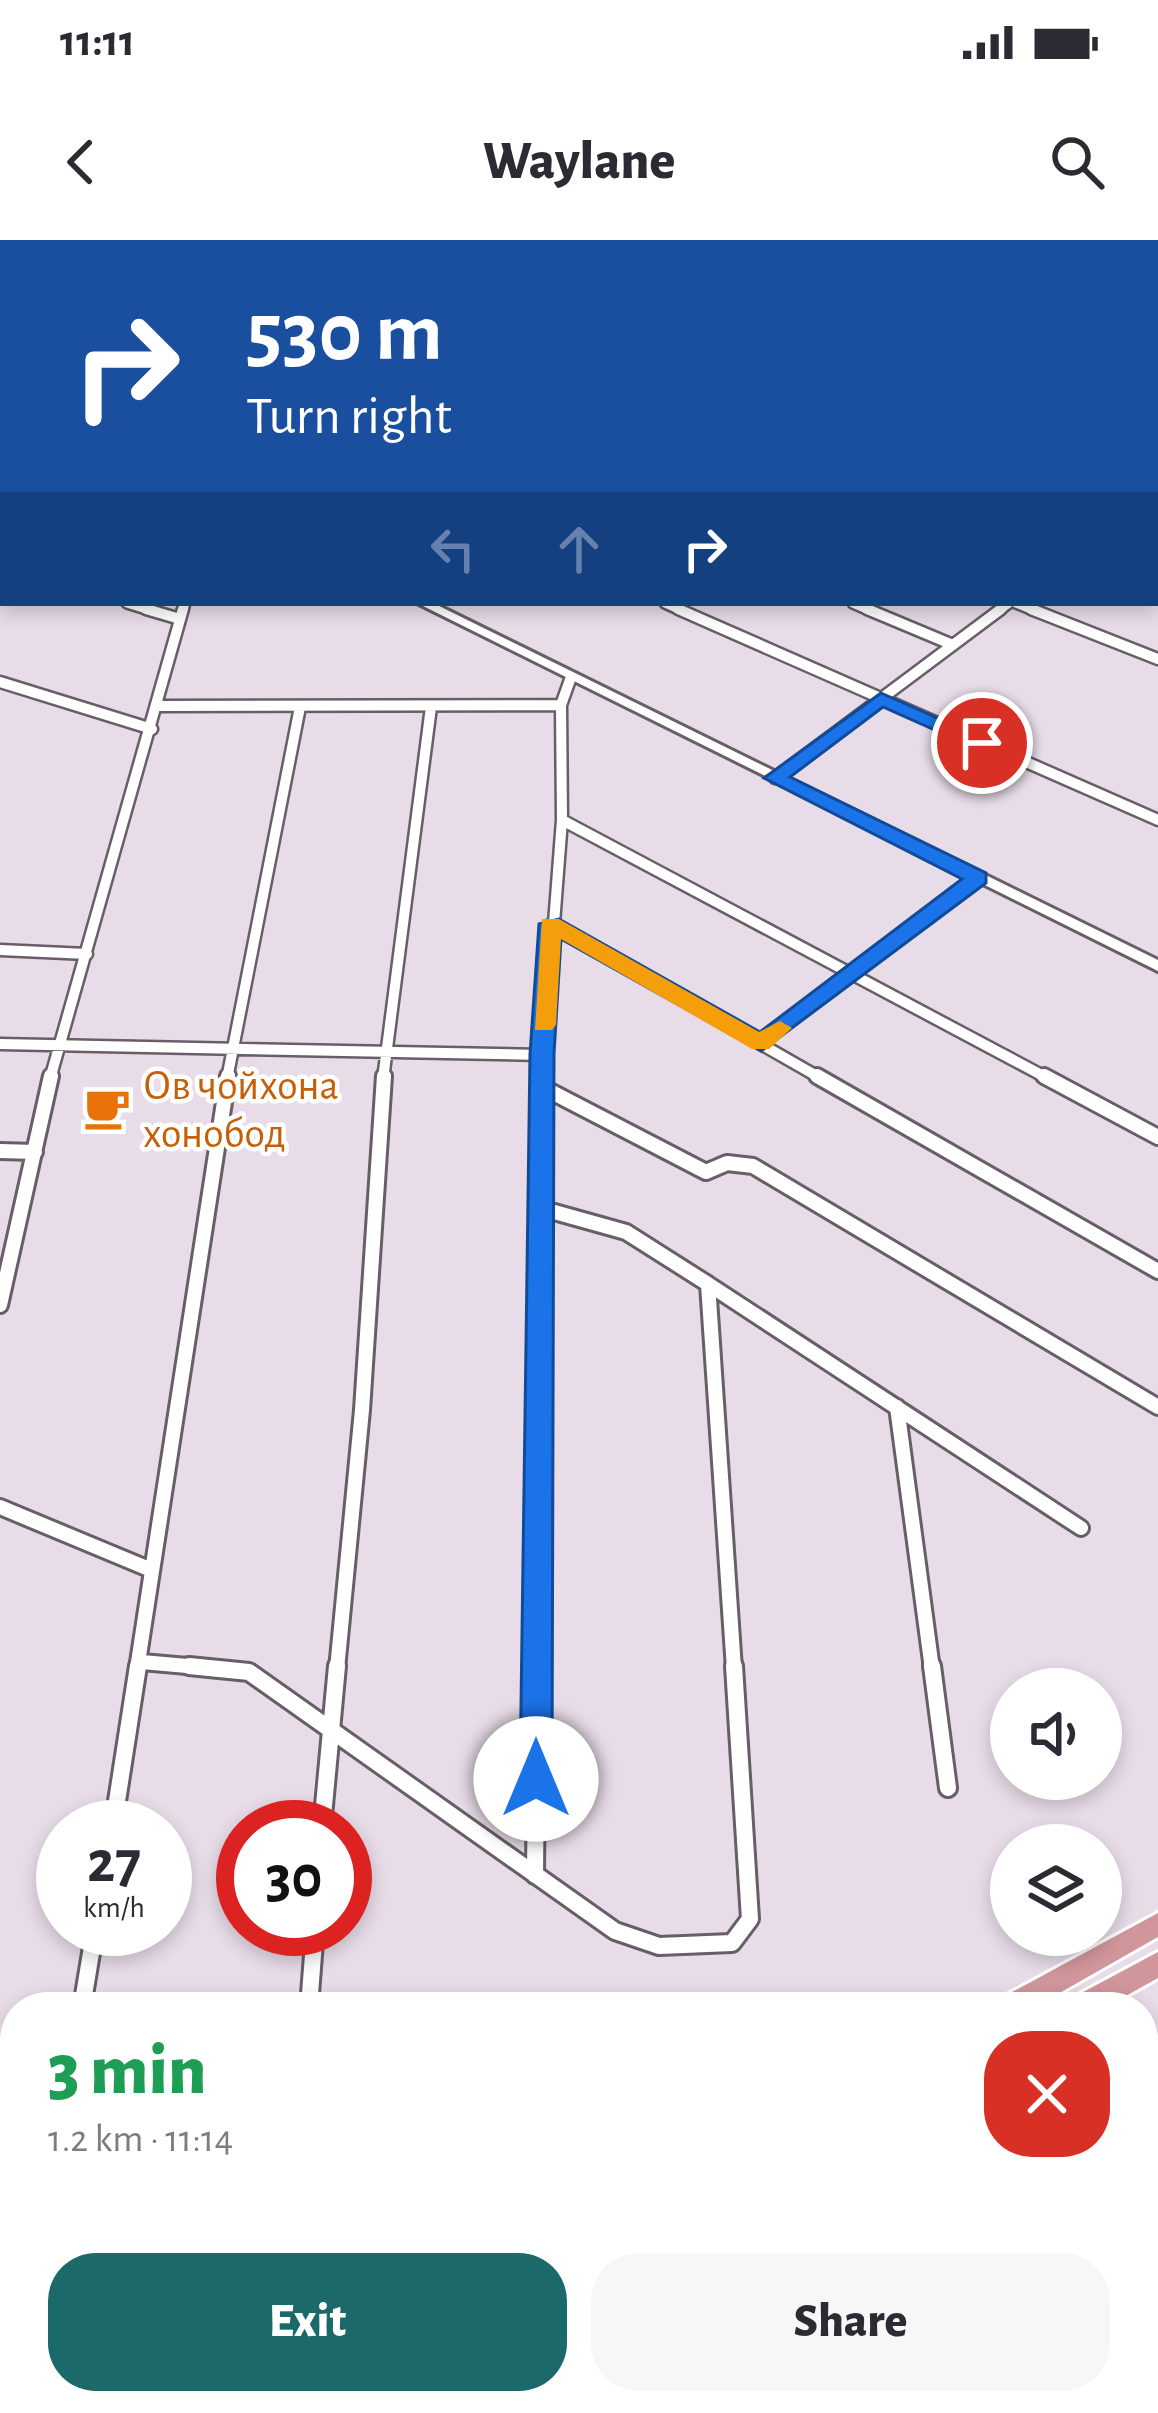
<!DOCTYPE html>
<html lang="en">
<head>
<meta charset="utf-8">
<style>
	:root { --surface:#fff; --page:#f7f7f7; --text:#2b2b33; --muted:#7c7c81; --accent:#1c696a }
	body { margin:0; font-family:"Alegreya Sans",sans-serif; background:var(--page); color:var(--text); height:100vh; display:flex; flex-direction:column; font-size:45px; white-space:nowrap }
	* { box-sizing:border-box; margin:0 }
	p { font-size:39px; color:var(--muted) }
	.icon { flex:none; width:66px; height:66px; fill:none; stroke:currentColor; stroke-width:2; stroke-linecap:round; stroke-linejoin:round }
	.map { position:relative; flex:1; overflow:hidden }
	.side { position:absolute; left:0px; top:1752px; width:1158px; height:423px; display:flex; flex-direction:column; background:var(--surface); border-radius:48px 48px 0 0; box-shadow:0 6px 18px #0003 }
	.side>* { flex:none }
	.banner { position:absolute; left:0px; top:0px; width:1158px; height:366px; box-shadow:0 6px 18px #0003; background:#1a4fa0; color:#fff; overflow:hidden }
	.buttons { position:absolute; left:990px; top:1428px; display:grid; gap:24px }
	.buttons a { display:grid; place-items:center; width:132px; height:132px; border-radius:50%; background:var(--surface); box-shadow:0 6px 18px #0003; font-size:60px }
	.speed { position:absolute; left:36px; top:1560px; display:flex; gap:24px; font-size:60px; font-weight:700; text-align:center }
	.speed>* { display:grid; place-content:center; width:156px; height:156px; border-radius:50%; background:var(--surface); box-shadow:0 6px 18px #0003; line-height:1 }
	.speed small { font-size:30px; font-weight:400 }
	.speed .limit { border:18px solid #d22; background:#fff; color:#111 }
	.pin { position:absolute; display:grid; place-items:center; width:102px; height:102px; color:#fff; margin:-51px; border:6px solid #fff; border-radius:50%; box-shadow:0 3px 12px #0007 }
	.me { position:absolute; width:132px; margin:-66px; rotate:0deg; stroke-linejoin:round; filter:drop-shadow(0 0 9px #0008) }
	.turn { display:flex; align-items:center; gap:42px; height:252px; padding:0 48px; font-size:54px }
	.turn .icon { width:156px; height:156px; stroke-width:2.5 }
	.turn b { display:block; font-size:84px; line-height:102px }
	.lanes { display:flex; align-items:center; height:114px; padding:0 48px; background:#0003; justify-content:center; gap:60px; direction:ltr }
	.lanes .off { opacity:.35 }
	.round { display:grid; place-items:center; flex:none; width:126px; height:126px; border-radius:48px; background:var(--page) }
	.headline { display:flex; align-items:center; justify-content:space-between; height:204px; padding:0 48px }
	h1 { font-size:72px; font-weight:800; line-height:90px; color:#1e9e55 }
	.action { display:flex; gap:24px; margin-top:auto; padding:24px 48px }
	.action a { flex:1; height:138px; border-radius:48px; background:var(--accent); color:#fff; font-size:48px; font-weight:800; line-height:138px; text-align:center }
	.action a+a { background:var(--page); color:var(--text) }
	.status { display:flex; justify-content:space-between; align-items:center; height:84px; padding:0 60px; background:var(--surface); direction:ltr }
	.status svg { height:33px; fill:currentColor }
	header { display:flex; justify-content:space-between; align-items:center; height:156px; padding:0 48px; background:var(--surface); font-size:54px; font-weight:800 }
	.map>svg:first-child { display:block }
</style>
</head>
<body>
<div class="status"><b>11:11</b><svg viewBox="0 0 49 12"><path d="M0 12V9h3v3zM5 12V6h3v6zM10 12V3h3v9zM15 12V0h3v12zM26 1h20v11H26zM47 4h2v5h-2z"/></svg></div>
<header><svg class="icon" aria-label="back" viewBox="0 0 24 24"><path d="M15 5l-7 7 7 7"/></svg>Waylane<svg class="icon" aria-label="search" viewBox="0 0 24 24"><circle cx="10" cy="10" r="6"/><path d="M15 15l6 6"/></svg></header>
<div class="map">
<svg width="1158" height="2173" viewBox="0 0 1158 2173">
	<rect width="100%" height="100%" fill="#e7dce8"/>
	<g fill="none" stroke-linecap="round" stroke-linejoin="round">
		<path stroke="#87c7f2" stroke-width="3" d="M211,0l13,3"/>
		<g stroke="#675e68" stroke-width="14">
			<path id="minor-far3" d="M576,0l23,3
				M1094,0l35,3
				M127,363l29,9
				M665,363l20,9
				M853,363l21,9
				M1016,363l22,9
				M182,372l3,-9
				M997,372l12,-9"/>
		</g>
		<g stroke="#675e68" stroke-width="15">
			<path id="minor-far2" d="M146,369l34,10
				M678,369l480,211
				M867,369l86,36
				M1031,369l127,50
				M0,442l152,47
				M158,466l403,-1 10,-28
				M775,538l226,-169
				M562,580l487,259
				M551,684l271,155
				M0,710l87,4
				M761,803l217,-165
				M0,804l542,11
				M50,839l133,-470
				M227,839l73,-372
				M383,839l48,-372
				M542,839l20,-259 -1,-115"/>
		</g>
		<g stroke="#675e68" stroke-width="20">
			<path id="minor-far1" d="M817,836l341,195
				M1044,836l114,61
				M542,847l164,85 21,-9 26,3 405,241
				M0,911l35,1
				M540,968l86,24 82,52 26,385
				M708,1044l373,244
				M0,1065l51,-229
				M897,1167l35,262
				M0,1267l149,62
				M142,1422l79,7
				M137,1429l91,-593
				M337,1429l25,-259 22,-334
				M537,1429l5,-593"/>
		</g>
		<g stroke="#675e68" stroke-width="22">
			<path id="minor" d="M189,1426l60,6 366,259 44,15 73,-3 18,-24 -16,-253
				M932,1426l16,122
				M113,1587l25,-161
				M322,1587l15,-161
				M535,1635l2,-209
				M82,1767l13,-78
				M309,1767l6,-78
				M0,2111l15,1
				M441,2160l76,9 51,-8 156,12
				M279,2173l2,-13"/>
		</g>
		<g stroke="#675e68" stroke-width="6">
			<path id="secondary" d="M0,212l3,1v8l-3,-1z
				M417,363h16l725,357v11z"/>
		</g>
		<g stroke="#fff" stroke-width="6">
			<path id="trunk" d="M1158,1673v24l-123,70h-38l4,-9z
				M1158,1712v26l-52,29h-38l4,-9z
				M0,1981h15v28h-15z
				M0,2017l15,1v28l-15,-1z"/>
		</g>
		<use href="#minor-far3" stroke="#fff" stroke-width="9"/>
		<use href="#minor-far2" stroke="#fff" stroke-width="10"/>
		<use href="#minor-far1" stroke="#fff" stroke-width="14"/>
		<use href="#minor" stroke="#fff" stroke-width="16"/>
		<use href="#secondary" fill="#fff" fill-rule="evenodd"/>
		<use href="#trunk" fill="#d0969b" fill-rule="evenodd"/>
	</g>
	<path fill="#988f99" d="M0,110l3,1v57l-3,-1z"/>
	<path fill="#b1a6b2" stroke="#7c747d" stroke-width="3" d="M0,110l3,1v24l-2,1z"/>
	<path fill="#1a73e8" stroke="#114b97" stroke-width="3" d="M881,453l112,50 -18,5 -92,-41 -93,70 196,96v10l-225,168 -200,-112 -7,115 -2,725 -5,10h-23l-4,-10 10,-725 9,-130 20,-5 201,113 202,-153 -198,-101z"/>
	<path fill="#f59e0b" d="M542,679h17l200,113 21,-11 12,7 -23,21h-17l-191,-110 -5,86 -4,5h-17z"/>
	<defs>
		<g id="cafe-bare" transform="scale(3.6)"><path d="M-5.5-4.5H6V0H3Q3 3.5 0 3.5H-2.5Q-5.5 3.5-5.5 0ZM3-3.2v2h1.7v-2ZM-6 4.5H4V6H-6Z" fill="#e8710a" stroke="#fff" stroke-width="2.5" paint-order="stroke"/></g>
	</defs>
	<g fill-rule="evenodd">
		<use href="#cafe-bare" x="107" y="868"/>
	</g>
	<g text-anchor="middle" stroke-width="9" stroke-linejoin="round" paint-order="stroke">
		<g font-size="42" fill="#c56008" stroke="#fff" text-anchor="start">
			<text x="143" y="859">Ов чойхона<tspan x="143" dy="48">хонобод</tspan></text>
		</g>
	</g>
</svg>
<div class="buttons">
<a><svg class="icon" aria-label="sound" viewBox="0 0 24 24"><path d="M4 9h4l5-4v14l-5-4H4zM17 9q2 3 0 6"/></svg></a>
<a><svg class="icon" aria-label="layers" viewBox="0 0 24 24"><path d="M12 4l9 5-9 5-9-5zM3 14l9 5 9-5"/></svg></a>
</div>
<div class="speed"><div>27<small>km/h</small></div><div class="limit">30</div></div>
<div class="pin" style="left:982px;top:503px;background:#d93025"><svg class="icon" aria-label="arrive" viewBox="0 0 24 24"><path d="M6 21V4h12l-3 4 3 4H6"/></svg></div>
<svg class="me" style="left:536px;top:1539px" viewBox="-20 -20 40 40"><circle r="19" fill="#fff"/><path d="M0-13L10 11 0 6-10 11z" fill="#1a73e8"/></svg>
<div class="banner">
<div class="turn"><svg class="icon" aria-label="right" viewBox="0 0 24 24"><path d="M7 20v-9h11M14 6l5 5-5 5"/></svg><div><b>530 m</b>Turn right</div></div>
<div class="lanes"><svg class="icon off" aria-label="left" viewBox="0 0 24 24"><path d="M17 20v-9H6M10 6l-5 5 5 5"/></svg><svg class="icon off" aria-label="ahead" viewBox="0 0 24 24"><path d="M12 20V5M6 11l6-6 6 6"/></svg><svg class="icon" aria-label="right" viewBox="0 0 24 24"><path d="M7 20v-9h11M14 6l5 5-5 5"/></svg></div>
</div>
<section class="side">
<div class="headline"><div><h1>3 min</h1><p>1.2 km · 11:14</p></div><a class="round" style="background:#d93025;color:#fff"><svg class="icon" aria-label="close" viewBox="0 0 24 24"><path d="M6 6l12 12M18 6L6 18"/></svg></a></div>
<div class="action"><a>Exit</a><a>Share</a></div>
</section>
</div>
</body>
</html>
